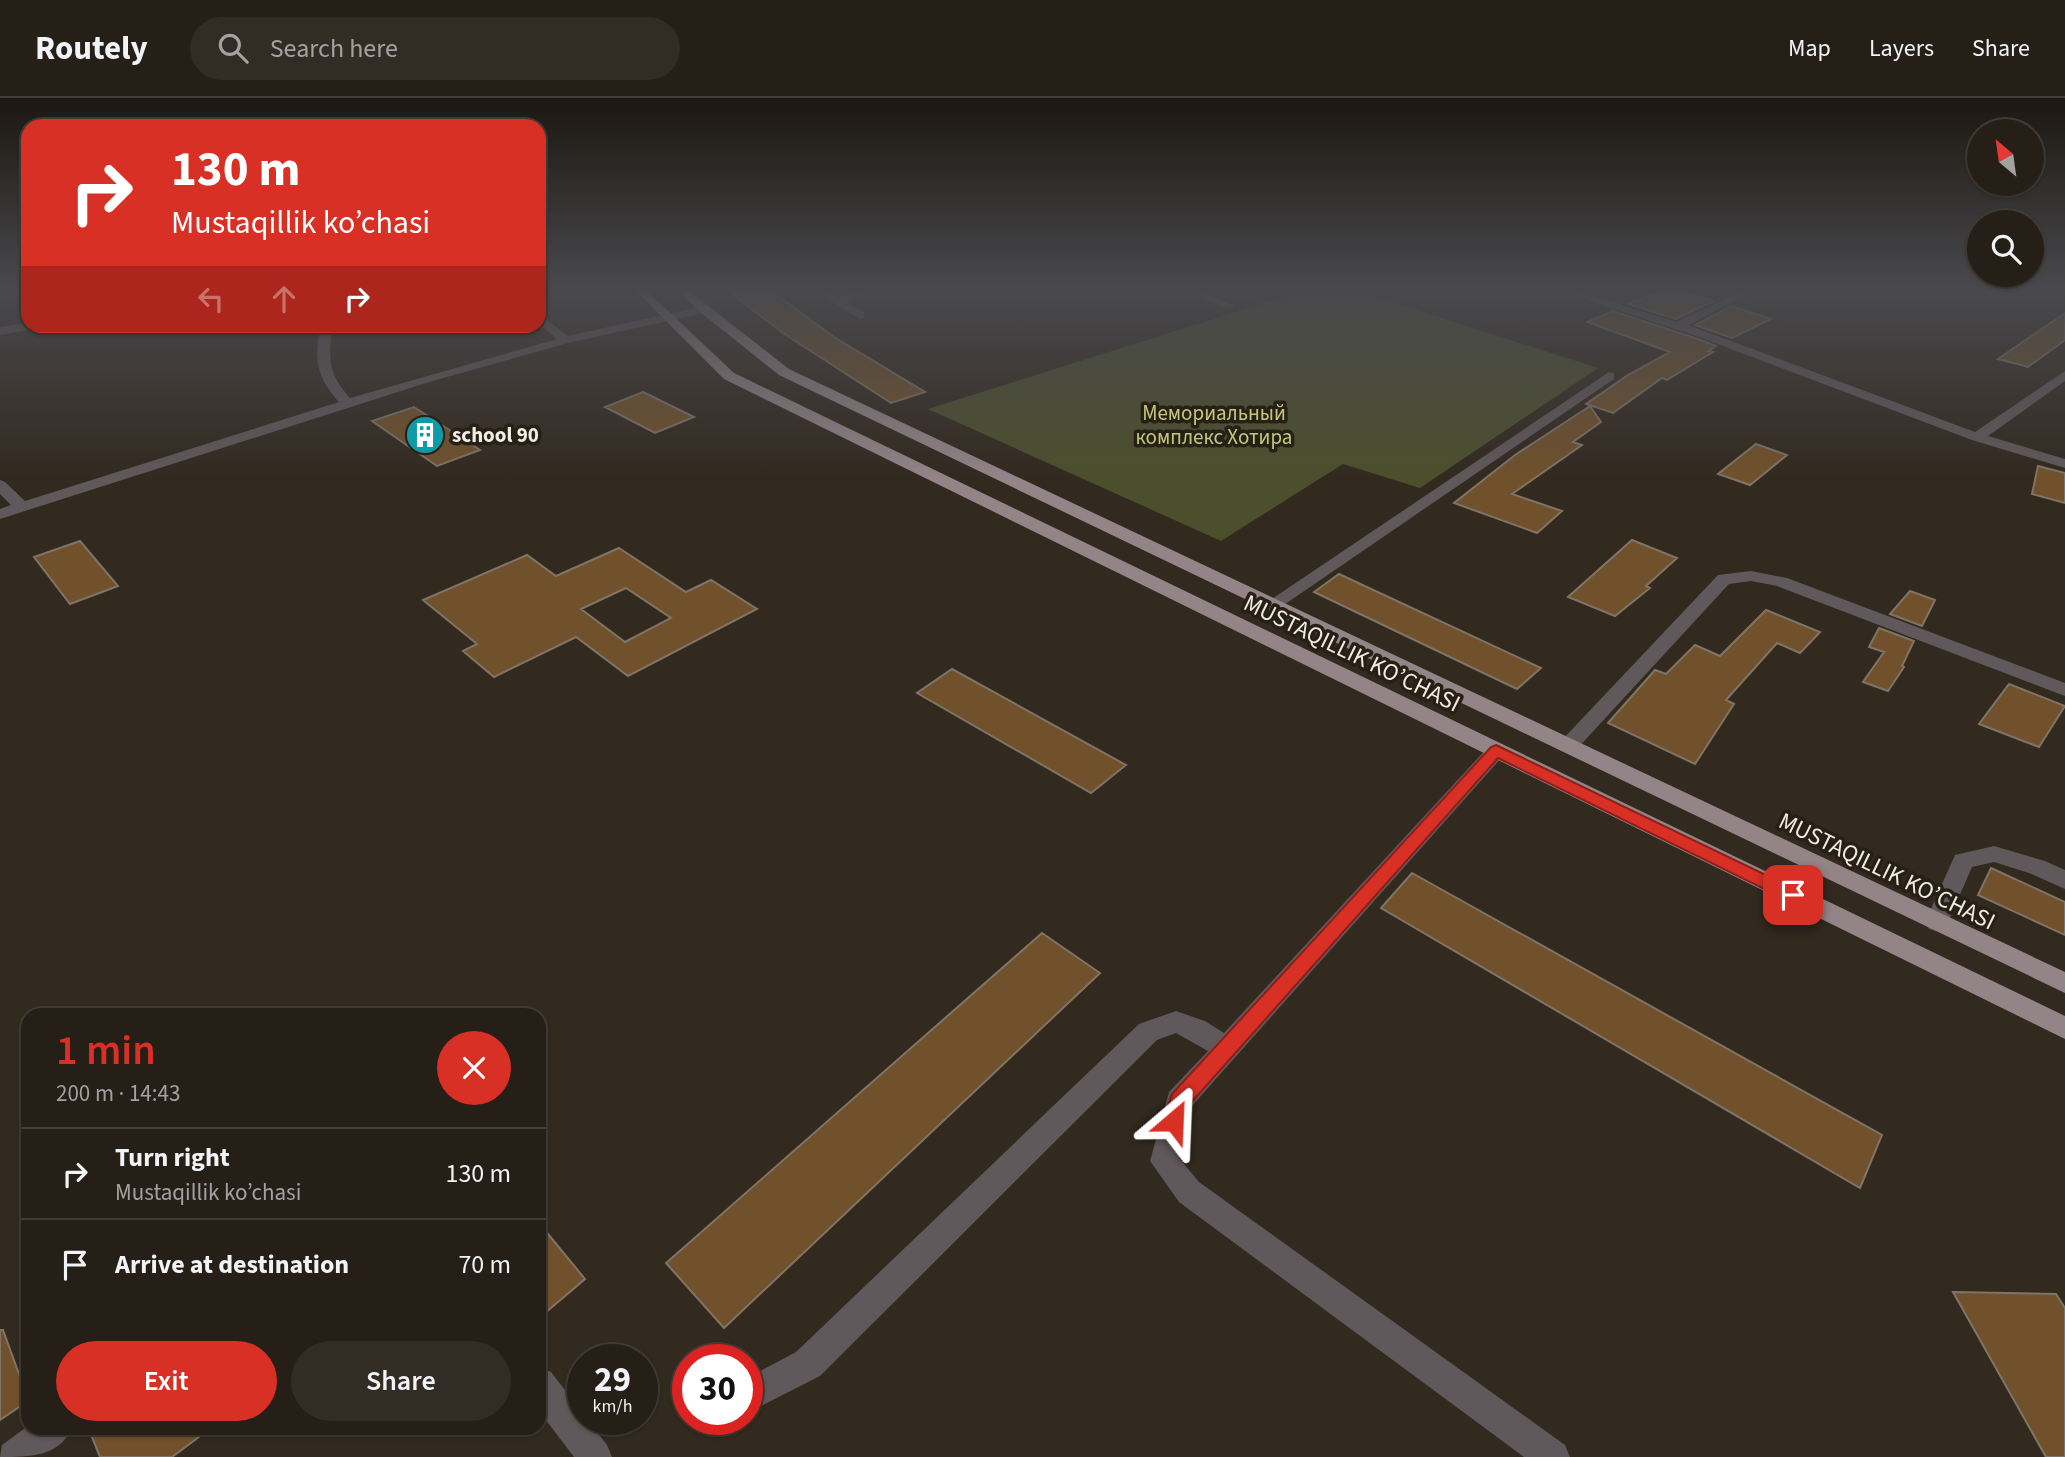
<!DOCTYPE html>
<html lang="en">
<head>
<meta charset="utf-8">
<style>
	:root { --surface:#261f17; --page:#322c24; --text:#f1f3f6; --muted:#a4a2a1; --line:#423d36; --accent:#d93025 }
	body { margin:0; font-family:"Source Sans 3",sans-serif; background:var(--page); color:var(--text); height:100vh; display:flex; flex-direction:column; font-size:26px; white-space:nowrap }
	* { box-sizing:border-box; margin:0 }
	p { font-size:23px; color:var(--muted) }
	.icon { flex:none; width:38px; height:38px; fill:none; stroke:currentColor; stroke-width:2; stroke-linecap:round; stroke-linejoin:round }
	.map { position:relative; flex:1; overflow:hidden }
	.panel { position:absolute; left:21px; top:910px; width:525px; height:427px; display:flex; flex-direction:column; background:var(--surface); border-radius:21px; box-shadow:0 2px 5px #0004,0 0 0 2px var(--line) }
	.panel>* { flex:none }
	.guide { position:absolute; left:21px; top:21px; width:525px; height:214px; border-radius:21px; box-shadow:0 2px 5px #0004,0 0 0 2px var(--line); background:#d93025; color:#fff; overflow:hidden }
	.needle { width:46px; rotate:331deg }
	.controls { position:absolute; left:1967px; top:21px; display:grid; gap:14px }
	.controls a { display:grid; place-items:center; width:77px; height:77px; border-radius:50%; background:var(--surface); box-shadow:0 2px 5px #0004,0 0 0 2px var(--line); font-size:35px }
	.speed { position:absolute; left:567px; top:1246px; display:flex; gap:14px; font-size:35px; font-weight:700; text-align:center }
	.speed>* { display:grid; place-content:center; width:91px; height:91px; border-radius:50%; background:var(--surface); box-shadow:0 2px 5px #0004,0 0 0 2px var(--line); line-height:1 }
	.speed small { font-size:18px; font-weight:400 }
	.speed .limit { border:10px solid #d22; background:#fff; color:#111 }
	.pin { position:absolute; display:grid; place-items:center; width:60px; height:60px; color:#fff; margin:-30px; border-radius:14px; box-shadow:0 4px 10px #0006 }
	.me { position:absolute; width:77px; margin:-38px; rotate:26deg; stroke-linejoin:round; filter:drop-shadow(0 0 5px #0008) }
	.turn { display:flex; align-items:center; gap:24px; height:147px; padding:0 35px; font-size:32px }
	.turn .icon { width:91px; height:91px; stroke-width:2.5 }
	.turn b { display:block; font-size:49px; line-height:60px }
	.lanes { display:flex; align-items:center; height:66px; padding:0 35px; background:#0003; justify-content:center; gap:35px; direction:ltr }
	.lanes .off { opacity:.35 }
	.round { display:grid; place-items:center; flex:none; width:74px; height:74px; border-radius:37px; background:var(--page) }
	.overview { display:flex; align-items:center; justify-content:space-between; height:119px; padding:0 35px }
	h1 { font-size:42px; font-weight:600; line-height:52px; color:var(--accent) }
	.button { display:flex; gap:14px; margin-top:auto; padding:14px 35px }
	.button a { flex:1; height:80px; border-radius:42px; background:var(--accent); color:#fff; font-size:28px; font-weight:600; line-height:80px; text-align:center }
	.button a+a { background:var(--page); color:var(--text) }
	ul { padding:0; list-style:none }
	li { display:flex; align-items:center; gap:21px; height:91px; padding:0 35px; border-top:2px solid var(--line) }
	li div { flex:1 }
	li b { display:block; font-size:26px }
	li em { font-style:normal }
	header { display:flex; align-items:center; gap:42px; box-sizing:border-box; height:98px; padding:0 35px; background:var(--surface); border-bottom:2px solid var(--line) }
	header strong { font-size:33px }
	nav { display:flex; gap:38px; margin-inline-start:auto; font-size:24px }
	.search { width:490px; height:63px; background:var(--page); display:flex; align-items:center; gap:18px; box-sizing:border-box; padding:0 24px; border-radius:38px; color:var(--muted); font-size:26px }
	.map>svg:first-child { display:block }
</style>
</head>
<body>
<header>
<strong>Routely</strong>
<div class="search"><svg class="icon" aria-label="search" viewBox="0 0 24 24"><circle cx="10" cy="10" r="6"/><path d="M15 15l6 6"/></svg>Search here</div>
<nav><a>Map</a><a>Layers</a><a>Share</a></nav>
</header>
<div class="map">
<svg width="2065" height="1359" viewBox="0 0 2065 1359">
	<rect width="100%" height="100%" fill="#32291f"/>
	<path fill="#4c4f2c" d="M1306,192h49l243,78 -178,120 -77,-24 -122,77 -293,-132z"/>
	<path fill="#70512b" stroke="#7f7467" stroke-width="2" fill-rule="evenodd" d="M727,192h43l64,47 91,55 -34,11 -108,-70z
		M1663,192h13l38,11 -38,18 -48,-15z
		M1731,208l40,13 -39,19 -37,-13z
		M1613,213l88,29 15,6 -8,5 5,1 -46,28 -5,-2 -49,35 -27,-9 42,-29 42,-23 -83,-30z
		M2065,215v27l-37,27 -30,-8z
		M643,294l51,25 -39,16 -50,-26z
		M1590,308l11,16 -28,20 9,3 -70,49 50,17 -25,22 -83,-30 61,-48z
		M414,309l66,43 -43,16 -65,-45z
		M1756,346l31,11 -37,30 -32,-11z
		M2038,368l27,7v30l-33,-9z
		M1632,442l45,18 -31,28 4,2 -35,28 -47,-19z
		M80,443l38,45 -48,18 -36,-47z
		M619,450l67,44 25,-12 46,29 -129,67 -52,-39 -82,40 -31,-26 14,-7 -54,-44 104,-45 29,21zM626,490l45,30 -46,24 -44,-33z
		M1339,476l202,94 -24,21 -203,-97z
		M1910,493l25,9 -13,26 -32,-12z
		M1766,512l54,22 -20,21 -23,-10 -51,57 8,4 -39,60 -87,-41 47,-53 11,4 29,-29 25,11z
		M1879,530l35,13 -12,25 2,1 -16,24 -25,-9 21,-30 -15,-5z
		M952,571l174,96 -35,28 -174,-100z
		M2009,586l56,22 -26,41 -60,-23z
		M1991,770l74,34v33l-87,-40z
		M1412,775l470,262 -22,53 -479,-280z
		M1042,835l58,40 -376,355 -58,-65z
		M539,1125l46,56 -46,39z
		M1953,1194l103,2 9,14v149h-19z
		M0,1232h3l25,69v2l-28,19z
		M105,1330h106l-39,29h-72l-8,-20z"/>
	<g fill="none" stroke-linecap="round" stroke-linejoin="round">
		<path fill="#60585a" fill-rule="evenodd" d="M812,192h13l13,7 27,-7h18l-37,12 18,10v6l-4,1z
			M1182,192h15l38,16 -10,2z
			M1558,192h16l102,32 68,-32h13l-69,35 287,107 90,-61v10l-77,55 77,23v9l-93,-28 -270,-102z
			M704,208l6,4 -2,2 -140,31 -139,39 -429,137v-10l11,-4 -11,-11v-14l5,2 20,19 314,-99c-24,-27 -24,-43 -19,-76h12c-3,33 -5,46 18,72l207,-59 -18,-15v-10l29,22z
			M28,225v3h8l-6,4 -30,5v-8z
			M1609,274l5,1v6l-336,230 -6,1 -9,-5z
			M1751,473l36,7 278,105v13l-288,-110 -26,-5 -22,3 -154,167h-14l-3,-5 3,-5 157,-166z
			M1496,646l7,2 3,5 -3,5 -312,351 -12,51 20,24 366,263 5,12h-46l-345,-255 -29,-41 19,-69 39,-41 -32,-18 -19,7 -337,336 -73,37v-35l49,-26 343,-328 37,-13 29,10 19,12 265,-287z
			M1994,748l51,15 20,9v19l-36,-16 -35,-11 -22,5 -27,62 -8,2 -8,-2 -4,-7 30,-67z
			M539,1269l12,5 32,41v6h4l20,26 5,12h-38l-35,-46z
			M28,1328v2h44c-13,29 -42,29 -72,29l2,-12z"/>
		<path fill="#938488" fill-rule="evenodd" d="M635,192h11l88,83 1331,643v23l-1341,-660z
			M677,192h11l101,79 1276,603v21l-1286,-618 -79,-63z"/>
	</g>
	<linearGradient id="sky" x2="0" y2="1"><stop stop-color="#1c1711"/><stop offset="0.5" stop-color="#49494d"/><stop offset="1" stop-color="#49494d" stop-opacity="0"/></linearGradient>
	<rect width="2065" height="382" fill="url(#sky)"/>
	<path fill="#d93025" stroke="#8d1f18" stroke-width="2" d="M1496,647l303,146 3,4 -3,5h-12l-289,-142 -309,347 -7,22 -8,3 -7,-3 -3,-6 8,-27 319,-347z"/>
	<defs>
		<g id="building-disc" transform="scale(2.0125)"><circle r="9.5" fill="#0f9aa8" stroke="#281f15"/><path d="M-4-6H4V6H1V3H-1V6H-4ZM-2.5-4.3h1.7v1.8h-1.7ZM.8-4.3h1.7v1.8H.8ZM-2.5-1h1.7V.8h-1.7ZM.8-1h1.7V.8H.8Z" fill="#fff"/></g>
	</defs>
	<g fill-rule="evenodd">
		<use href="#building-disc" x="425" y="337"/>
	</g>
	<g text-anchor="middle" stroke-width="7" stroke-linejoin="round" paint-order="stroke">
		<g font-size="21" fill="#c1c97e" stroke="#281f15">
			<text x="1214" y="322">Мемориальный<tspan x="1214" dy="24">комплекс Хотира</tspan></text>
		</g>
		<g font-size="21" font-weight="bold" fill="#f2ece5" stroke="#281f15" text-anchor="start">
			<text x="452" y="344">school 90</text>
		</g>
		<g font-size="24" fill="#f2ece5" stroke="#281f15">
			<text transform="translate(1352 555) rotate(26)" y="8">MUSTAQILLIK KO’CHASI</text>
			<text transform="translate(1887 773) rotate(26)" y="8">MUSTAQILLIK KO’CHASI</text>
		</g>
	</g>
</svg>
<div class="controls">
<a><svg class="needle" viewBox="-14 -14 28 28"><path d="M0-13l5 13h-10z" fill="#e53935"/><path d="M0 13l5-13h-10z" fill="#a4a2a1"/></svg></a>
<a><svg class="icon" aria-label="search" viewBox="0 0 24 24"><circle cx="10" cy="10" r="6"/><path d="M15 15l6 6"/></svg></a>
</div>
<div class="speed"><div>29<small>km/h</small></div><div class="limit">30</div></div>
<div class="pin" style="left:1793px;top:797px;background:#d93025"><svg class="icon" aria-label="arrive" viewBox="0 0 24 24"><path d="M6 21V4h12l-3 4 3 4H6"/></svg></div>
<svg class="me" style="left:1174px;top:1023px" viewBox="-20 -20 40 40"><path d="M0-17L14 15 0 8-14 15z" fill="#d93025" stroke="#fff" stroke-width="4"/></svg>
<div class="guide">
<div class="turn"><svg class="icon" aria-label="right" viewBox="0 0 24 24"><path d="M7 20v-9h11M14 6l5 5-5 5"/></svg><div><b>130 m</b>Mustaqillik ko’chasi</div></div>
<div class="lanes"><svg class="icon off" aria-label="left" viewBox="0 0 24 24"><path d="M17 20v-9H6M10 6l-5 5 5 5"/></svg><svg class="icon off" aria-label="ahead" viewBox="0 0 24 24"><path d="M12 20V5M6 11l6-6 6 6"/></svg><svg class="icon" aria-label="right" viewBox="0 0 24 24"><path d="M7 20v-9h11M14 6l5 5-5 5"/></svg></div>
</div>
<section class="panel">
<div class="overview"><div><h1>1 min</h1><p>200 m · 14:43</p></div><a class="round" style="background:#d93025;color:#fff"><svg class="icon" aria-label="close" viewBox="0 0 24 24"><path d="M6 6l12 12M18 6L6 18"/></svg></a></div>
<ul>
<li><svg class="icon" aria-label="right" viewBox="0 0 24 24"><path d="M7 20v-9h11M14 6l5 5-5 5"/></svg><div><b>Turn right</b><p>Mustaqillik ko’chasi</p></div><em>130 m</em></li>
<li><svg class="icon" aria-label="arrive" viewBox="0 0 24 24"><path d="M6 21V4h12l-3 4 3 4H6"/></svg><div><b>Arrive at destination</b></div><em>70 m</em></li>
</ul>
<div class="button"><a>Exit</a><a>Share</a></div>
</section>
</div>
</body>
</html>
